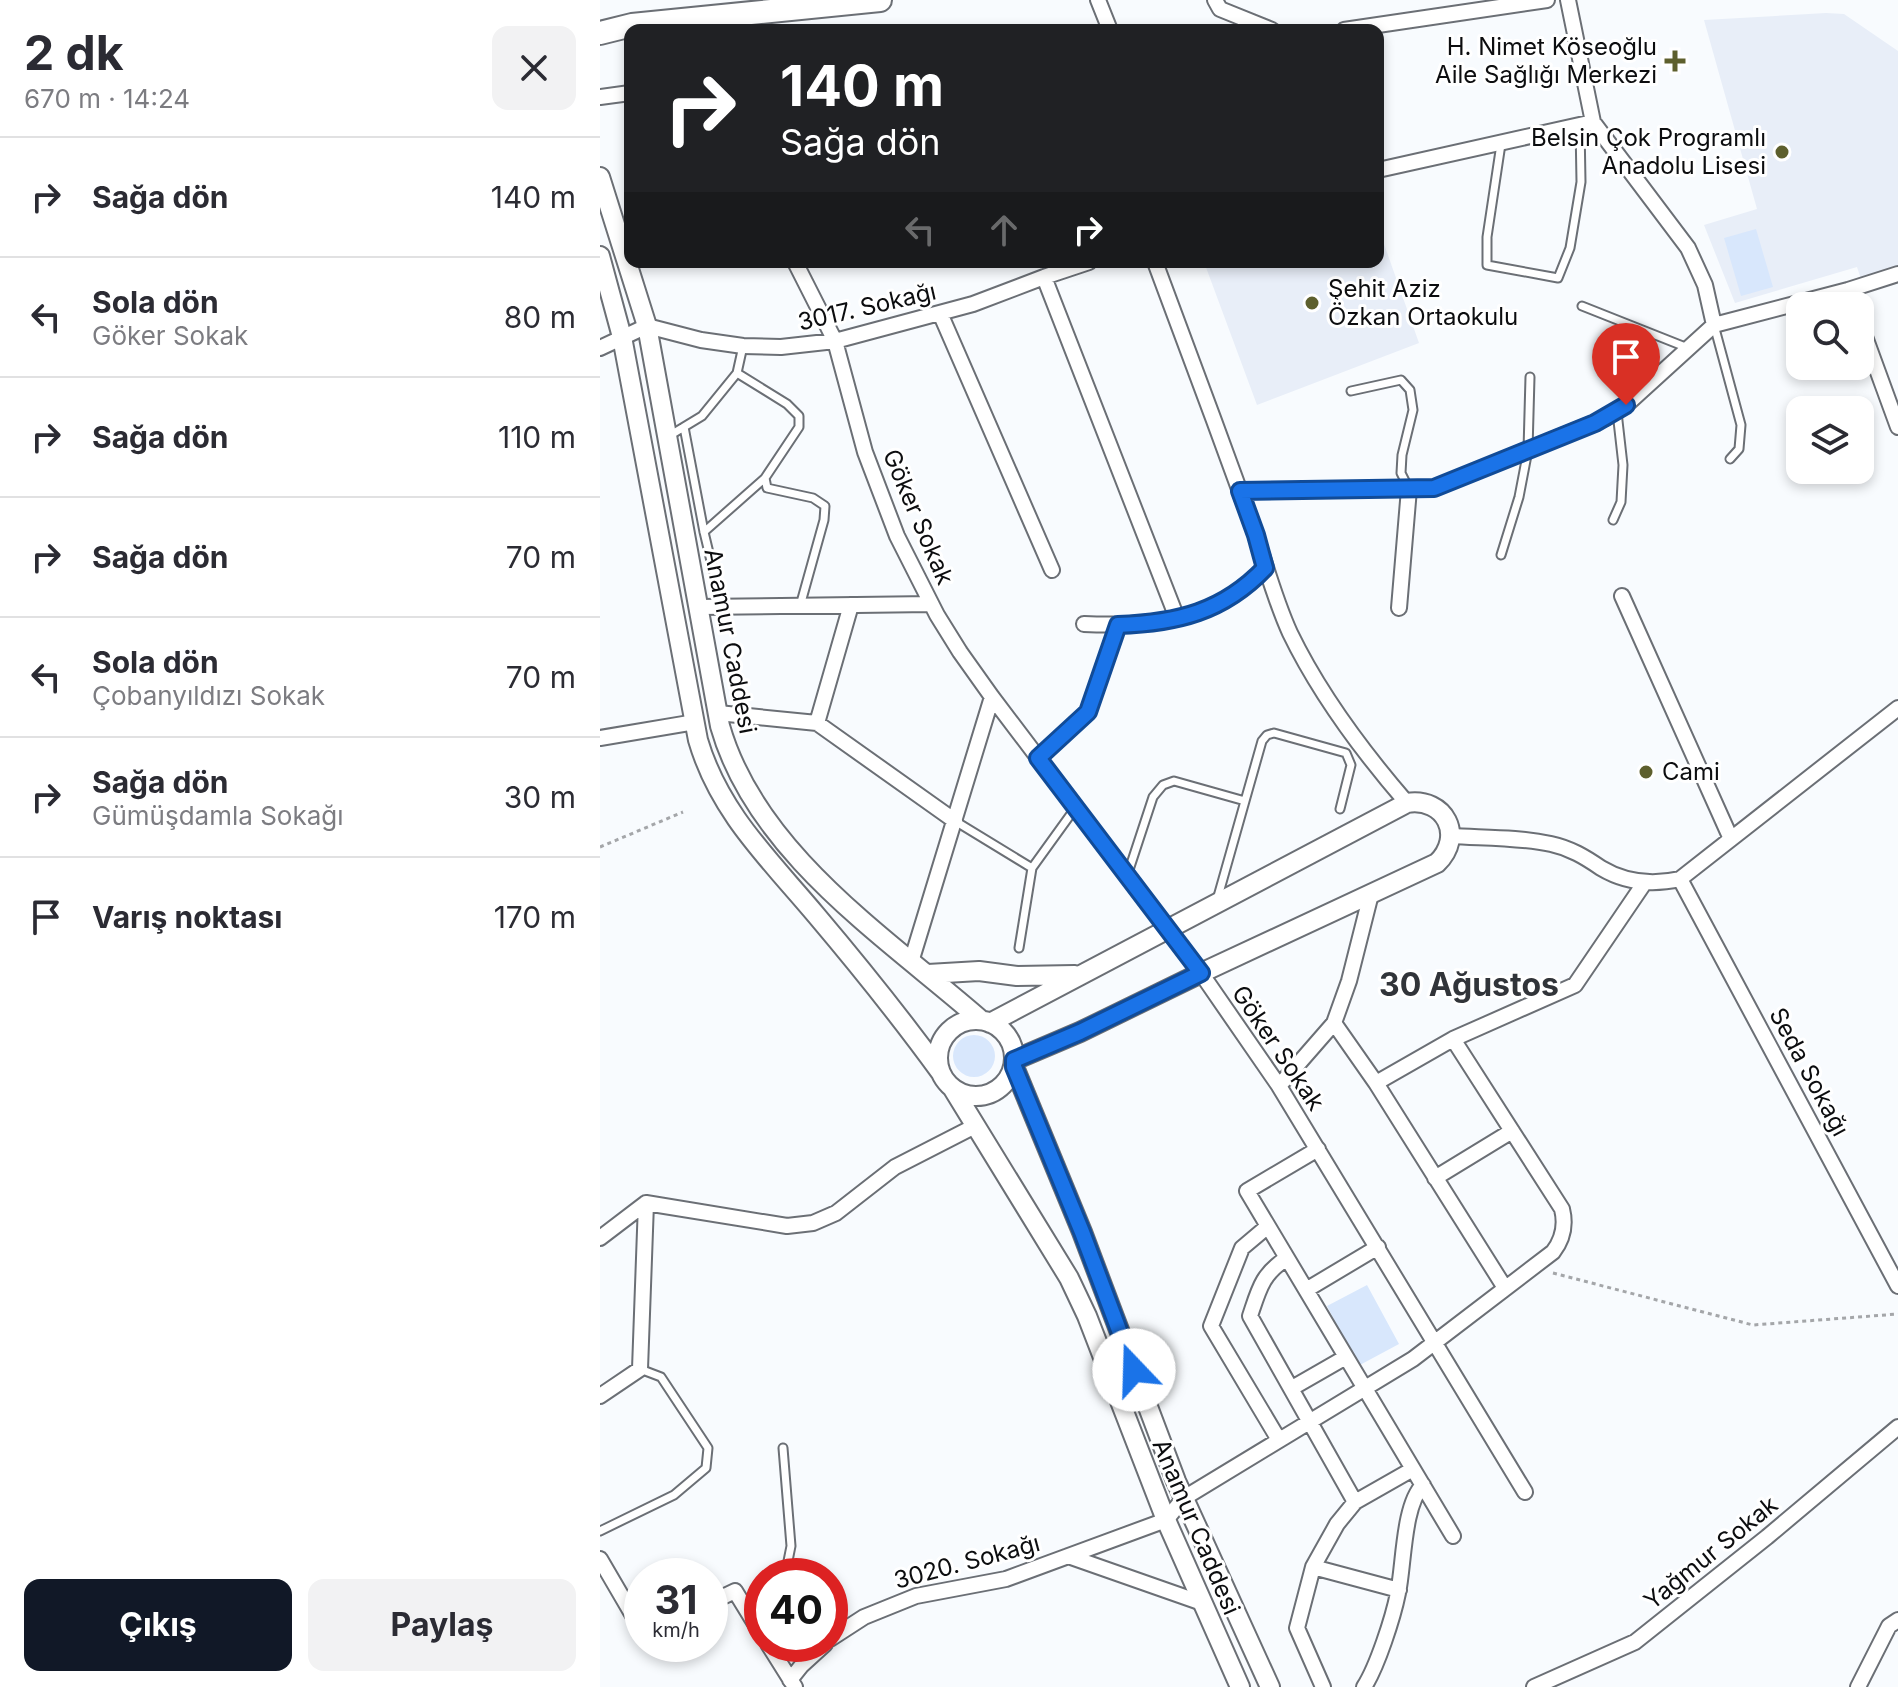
<!DOCTYPE html>
<html lang="tr">
<head>
<meta charset="utf-8">
<style>
	:root { --surface:#fff; --page:#f2f2f3; --text:#2b2b33; --muted:#7c7c81; --line:#e1e1e2; --accent:#111827 }
	body { margin:0; font-family:Inter,sans-serif; background:var(--page); color:var(--text); height:100vh; display:flex; flex-direction:column; font-size:30px; white-space:nowrap }
	* { box-sizing:border-box; margin:0 }
	p { font-size:26px; color:var(--muted) }
	.icon { flex:none; width:44px; height:44px; fill:none; stroke:currentColor; stroke-width:2; stroke-linecap:round; stroke-linejoin:round }
	.map { position:relative; flex:1; overflow:hidden }
	.drawer { display:flex; flex-direction:column; background:var(--surface); width:600px }
	.drawer>* { flex:none }
	.top-card { position:absolute; left:24px; top:24px; width:760px; height:244px; border-radius:16px; box-shadow:0 4px 12px #0003; background:#202124; color:#fff; overflow:hidden }
	.buttons { position:absolute; left:1186px; top:292px; display:grid; gap:16px }
	.buttons a { display:grid; place-items:center; width:88px; height:88px; border-radius:16px; background:var(--surface); box-shadow:0 4px 12px #0003; font-size:40px }
	.speed { position:absolute; left:24px; top:1558px; display:flex; gap:16px; font-size:40px; font-weight:700; text-align:center }
	.speed>* { display:grid; place-content:center; width:104px; height:104px; border-radius:50%; background:var(--surface); box-shadow:0 4px 12px #0003; line-height:1 }
	.speed small { font-size:20px; font-weight:400 }
	.speed .limit { border:12px solid #d22; background:#fff; color:#111 }
	.pin { position:absolute; display:grid; place-items:center; width:68px; height:68px; color:#fff; margin:-82px -34px; border-radius:50% 50% 50% 0; rotate:-45deg; box-shadow:0 0 8px #0007 }
	.pin .icon { rotate:45deg }
	.me { position:absolute; width:88px; margin:-44px; rotate:339deg; stroke-linejoin:round; filter:drop-shadow(0 0 6px #0008) }
	.turn { display:flex; align-items:center; gap:28px; height:168px; padding:0 24px; font-size:36px }
	.turn .icon { width:104px; height:104px; stroke-width:2.5 }
	.turn b { display:block; font-size:56px; line-height:68px }
	.lanes { display:flex; align-items:center; height:76px; padding:0 24px; background:#0003; justify-content:center; gap:40px; direction:ltr }
	.lanes .off { opacity:.35 }
	.round { display:grid; place-items:center; flex:none; width:84px; height:84px; border-radius:16px; background:var(--page) }
	.overview { display:flex; align-items:center; justify-content:space-between; height:136px; padding:0 24px }
	h1 { font-size:48px; font-weight:700; line-height:60px }
	.action { display:flex; gap:16px; margin-top:auto; padding:16px 24px }
	.action a { flex:1; height:92px; border-radius:16px; background:var(--accent); color:#fff; font-size:32px; font-weight:700; line-height:92px; text-align:center }
	.action a+a { background:var(--page); color:var(--text) }
	ul { padding:0; list-style:none }
	li { display:flex; align-items:center; gap:24px; height:120px; padding:0 24px; border-top:2px solid var(--line) }
	li div { flex:1 }
	li b { display:block; font-size:30px }
	li em { font-style:normal }
	main { display:flex; flex:1; min-height:0 }
	.map>svg:first-child { display:block }
</style>
</head>
<body>
<main>
<section class="drawer">
<div class="overview"><div><h1>2 dk</h1><p>670 m · 14:24</p></div><a class="round"><svg class="icon" aria-label="close" viewBox="0 0 24 24"><path d="M6 6l12 12M18 6L6 18"/></svg></a></div>
<ul>
<li><svg class="icon" aria-label="right" viewBox="0 0 24 24"><path d="M7 20v-9h11M14 6l5 5-5 5"/></svg><div><b>Sağa dön</b></div><em>140 m</em></li>
<li><svg class="icon" aria-label="left" viewBox="0 0 24 24"><path d="M17 20v-9H6M10 6l-5 5 5 5"/></svg><div><b>Sola dön</b><p>Göker Sokak</p></div><em>80 m</em></li>
<li><svg class="icon" aria-label="right" viewBox="0 0 24 24"><path d="M7 20v-9h11M14 6l5 5-5 5"/></svg><div><b>Sağa dön</b></div><em>110 m</em></li>
<li><svg class="icon" aria-label="right" viewBox="0 0 24 24"><path d="M7 20v-9h11M14 6l5 5-5 5"/></svg><div><b>Sağa dön</b></div><em>70 m</em></li>
<li><svg class="icon" aria-label="left" viewBox="0 0 24 24"><path d="M17 20v-9H6M10 6l-5 5 5 5"/></svg><div><b>Sola dön</b><p>Çobanyıldızı Sokak</p></div><em>70 m</em></li>
<li><svg class="icon" aria-label="right" viewBox="0 0 24 24"><path d="M7 20v-9h11M14 6l5 5-5 5"/></svg><div><b>Sağa dön</b><p>Gümüşdamla Sokağı</p></div><em>30 m</em></li>
<li><svg class="icon" aria-label="arrive" viewBox="0 0 24 24"><path d="M6 21V4h12l-3 4 3 4H6"/></svg><div><b>Varış noktası</b></div><em>170 m</em></li>
</ul>
<div class="action"><a>Çıkış</a><a>Paylaş</a></div>
</section>
<div class="map">
<svg width="1298" height="1687" viewBox="0 0 1298 1687">
	<rect width="100%" height="100%" fill="#f8fbfe"/>
	<path fill="#e8eef8" d="M1226,13l18,1 54,37v216l-37,12 -4,-12 -122,36 -31,-78 53,-16 -53,-189z
		M778,227l41,116 -162,62 -53,-143h174z"/>
	<path fill="#d8e7fc" d="M1156,229l17,58 -32,9 -17,-58z
		M353 1056a21 21 0 1 1 42 0a21 21 0 1 1-42 0Z
		M767,1285l32,59 -41,22 -31,-60z"/>
	<g fill="none" stroke-linecap="round" stroke-linejoin="round">
		<g stroke="#6b6f75" stroke-width="11">
			<path id="service" d="M901,144l-14,93v28l71,13 12,-30 11,-66 -1,-57
				M982,306l106,42
				M1114,325l27,100 -2,24 -9,10
				M137,373l50,31 12,12v11l-34,51 2,10 46,10 12,8 -1,14 -24,86
				M751,391l50,-11 9,10 3,20 -11,45 -1,18 8,16
				M84,427l20,105 18,75
				M69,436l33,-20 35,-43 6,-27
				M1013,520l8,-18 2,-37 -6,-53
				M104,532l61,-54
				M901,555l18,-58 9,-47 2,-73
				M355,821l77,47
				M528,873l25,-76 10,-12 11,-4 71,20
				M617,900l45,-159 5,-6 7,-2 72,20 5,12 -11,44
				M419,948l13,-80 44,-61
				M183,1448l8,98 -6,30
				M0,1531l74,-36 32,-27 2,-20 -47,-71 -21,-8
				M150,1616l12,-10"/>
		</g>
		<g stroke="#6b6f75" stroke-width="18">
			<path id="minor" d="M498,0l12,30
				M615,0l5,9 52,21
				M968,0l25,122 95,126 17,37 9,40
				M744,30l203,-30
				M0,97l30,-4
				M778,170l215,-48
				M195,262l40,79 30,111 32,84 40,79 23,37 32,45 209,276 78,113 246,406
				M555,262c32,86 64,171 95,257 14,38 23,77 40,114 30,62 72,118 117,170
				M444,277l133,341
				M340,313l112,257
				M1260,323l38,104
				M0,348l47,-22 54,14 42,6 38,1 54,-6 138,-37 71,-27 45,-15
				M640,491l194,-3 172,-70 20,-13 88,-80 134,-35 50,-16
				M1022,596l109,243
				M251,605l-34,118 138,98
				M99,607l232,-3
				M799,608l10,-119
				M484,624c69,3 131,-3 181,-56
				M118,713l99,10
				M0,738l95,-16
				M438,758l50,-46 30,-87
				M851,836c33,2 67,1 100,8 19,4 34,13 50,24 25,15 52,17 79,11l218,-171
				M1080,879l218,407
				M311,962l81,-265
				M734,1023l42,60 129,205
				M853,1039l122,-54 70,-103
				M679,1086l55,-63 15,-42 22,-87
				M718,1149l-71,42 206,345
				M835,1178l77,-47
				M668,1226l-26,22 -31,78 68,114
				M0,1238l46,-35 141,23 26,-3 23,-10 59,-46 80,-41
				M687,1258c-25,16 -28,31 -37,58l105,186 -18,22 -24,43 -16,61 26,59
				M706,1290l72,-43
				M692,1388l54,-31
				M0,1396l40,-27 6,-166
				M755,1502l58,-33
				M468,1556l134,47
				M0,1559l42,72
				M713,1567l86,23
				M110,1603l25,-12 27,44
				M230,1639l34,-22 52,-21 90,-17 160,-59 18,-22 229,-139 140,-107c10,-13 13,-27 9,-43l-109,-170 -77,44
				M168,1644l27,43
				M190,1680l12,-15 23,-21
				M764,1687c13,-20 29,-69 34,-94 6,-28 5,-88 25,-108
				M934,1687l101,-45 132,-105 131,-110
				M1258,1687l31,-61 9,-6"/>
		</g>
		<g stroke="#6b6f75" stroke-width="22">
			<path id="tertiary" d="M0,177l47,149 73,400c36,127 166,211 261,294
				M0,256l22,81 76,403c21,72 71,119 118,175 44,52 85,103 125,158
				M328,974l51,-3 38,5 58,-1
				M338 1058a38 38 0 1 1 76 0a38 38 0 1 1-76 0Z
				M390,1023l417,-220c38,-6 58,33 30,60l-236,110 -121,59 -66,28
				M414,1067l68,165 94,249 94,206
				M353,1089l116,189 18,38 79,204 74,167"/>
		</g>
		<g stroke="#6b6f75" stroke-width="26">
			<path id="primary" d="M0,33l32,-8 248,-25"/>
		</g>
		<path stroke="#a4a6a9" stroke-width="3" stroke-dasharray="4 4" stroke-linecap="butt" d="M0,847l83,-35
			M953,1273l200,52 145,-11"/>
		<use href="#service" stroke="#fff" stroke-width="7"/>
		<use href="#minor" stroke="#fff" stroke-width="14"/>
		<use href="#tertiary" stroke="#fff" stroke-width="18"/>
		<use href="#primary" stroke="#fff" stroke-width="22"/>
	</g>
	<g fill="none" stroke-linecap="round" stroke-linejoin="round">
		<g stroke="#114b97" stroke-width="20">
			<path id="route" d="M534,1370l-52,-138 -68,-165v-7l66,-28 121,-59 -163,-215 50,-46 30,-87c59,-2 105,-13 147,-57l-9,-33 -16,-44 194,-3 161,-65 31,-18"/>
		</g>
		<use href="#route" stroke="#1a73e8" stroke-width="14"/>
	</g>
	<g fill="#5d5f2d" stroke="#fff" stroke-width="3">
		<path d="M1071 49h8v8h8v8h-8v8h-8v-8h-8v-8h8z"/>
		<circle cx="1182" cy="152" r="8"/>
		<circle cx="712" cy="303" r="8"/>
		<circle cx="1046" cy="772" r="8"/>
	</g>
	<g text-anchor="middle" stroke-width="6" stroke-linejoin="round" paint-order="stroke">
		<g font-size="24" fill="#0c0d0f" stroke="#fff" text-anchor="end">
			<text x="1057" y="55">H. Nimet Köseoğlu<tspan x="1057" dy="28">Aile Sağlığı Merkezi</tspan></text>
			<text x="1166" y="146">Belsin Çok Programlı<tspan x="1166" dy="28">Anadolu Lisesi</tspan></text>
			<text x="728" y="297" text-anchor="start">Şehit Aziz<tspan x="728" dy="28">Özkan Ortaokulu</tspan></text>
			<text x="1062" y="780" text-anchor="start">Cami</text>
		</g>
		<g font-size="24" fill="#0c0d0f" stroke="#fff">
			<text transform="translate(267 307) rotate(-13)" y="8">3017. Sokağı</text>
			<text transform="translate(318 517) rotate(67)" y="8">Göker Sokak</text>
			<text transform="translate(130 641) rotate(79)" y="8">Anamur Caddesi</text>
			<text transform="translate(678 1048) rotate(56)" y="8">Göker Sokak</text>
			<text transform="translate(1209 1072) rotate(62)" y="8">Seda Sokağı</text>
			<text transform="translate(596 1527) rotate(67)" y="8">Anamur Caddesi</text>
			<text transform="translate(1111 1553) rotate(-39)" y="8">Yağmur Sokak</text>
			<text transform="translate(367 1562) rotate(-15)" y="8">3020. Sokağı</text>
		</g>
		<g font-size="32" font-weight="bold" fill="#313439" stroke="#fff">
			<text x="869" y="996">30 Ağustos</text>
		</g>
	</g>
</svg>
<div class="buttons">
<a><svg class="icon" aria-label="search" viewBox="0 0 24 24"><circle cx="10" cy="10" r="6"/><path d="M15 15l6 6"/></svg></a>
<a><svg class="icon" aria-label="layers" viewBox="0 0 24 24"><path d="M12 4l9 5-9 5-9-5zM3 14l9 5 9-5"/></svg></a>
</div>
<div class="speed"><div>31<small>km/h</small></div><div class="limit">40</div></div>
<div class="pin" style="left:1026px;top:405px;background:#d93025"><svg class="icon" aria-label="arrive" viewBox="0 0 24 24"><path d="M6 21V4h12l-3 4 3 4H6"/></svg></div>
<svg class="me" style="left:534px;top:1370px" viewBox="-20 -20 40 40"><circle r="19" fill="#fff"/><path d="M0-13L10 11 0 6-10 11z" fill="#1a73e8"/></svg>
<div class="top-card">
<div class="turn"><svg class="icon" aria-label="right" viewBox="0 0 24 24"><path d="M7 20v-9h11M14 6l5 5-5 5"/></svg><div><b>140 m</b>Sağa dön</div></div>
<div class="lanes"><svg class="icon off" aria-label="left" viewBox="0 0 24 24"><path d="M17 20v-9H6M10 6l-5 5 5 5"/></svg><svg class="icon off" aria-label="ahead" viewBox="0 0 24 24"><path d="M12 20V5M6 11l6-6 6 6"/></svg><svg class="icon" aria-label="right" viewBox="0 0 24 24"><path d="M7 20v-9h11M14 6l5 5-5 5"/></svg></div>
</div>
</div>
</main>
</body>
</html>
